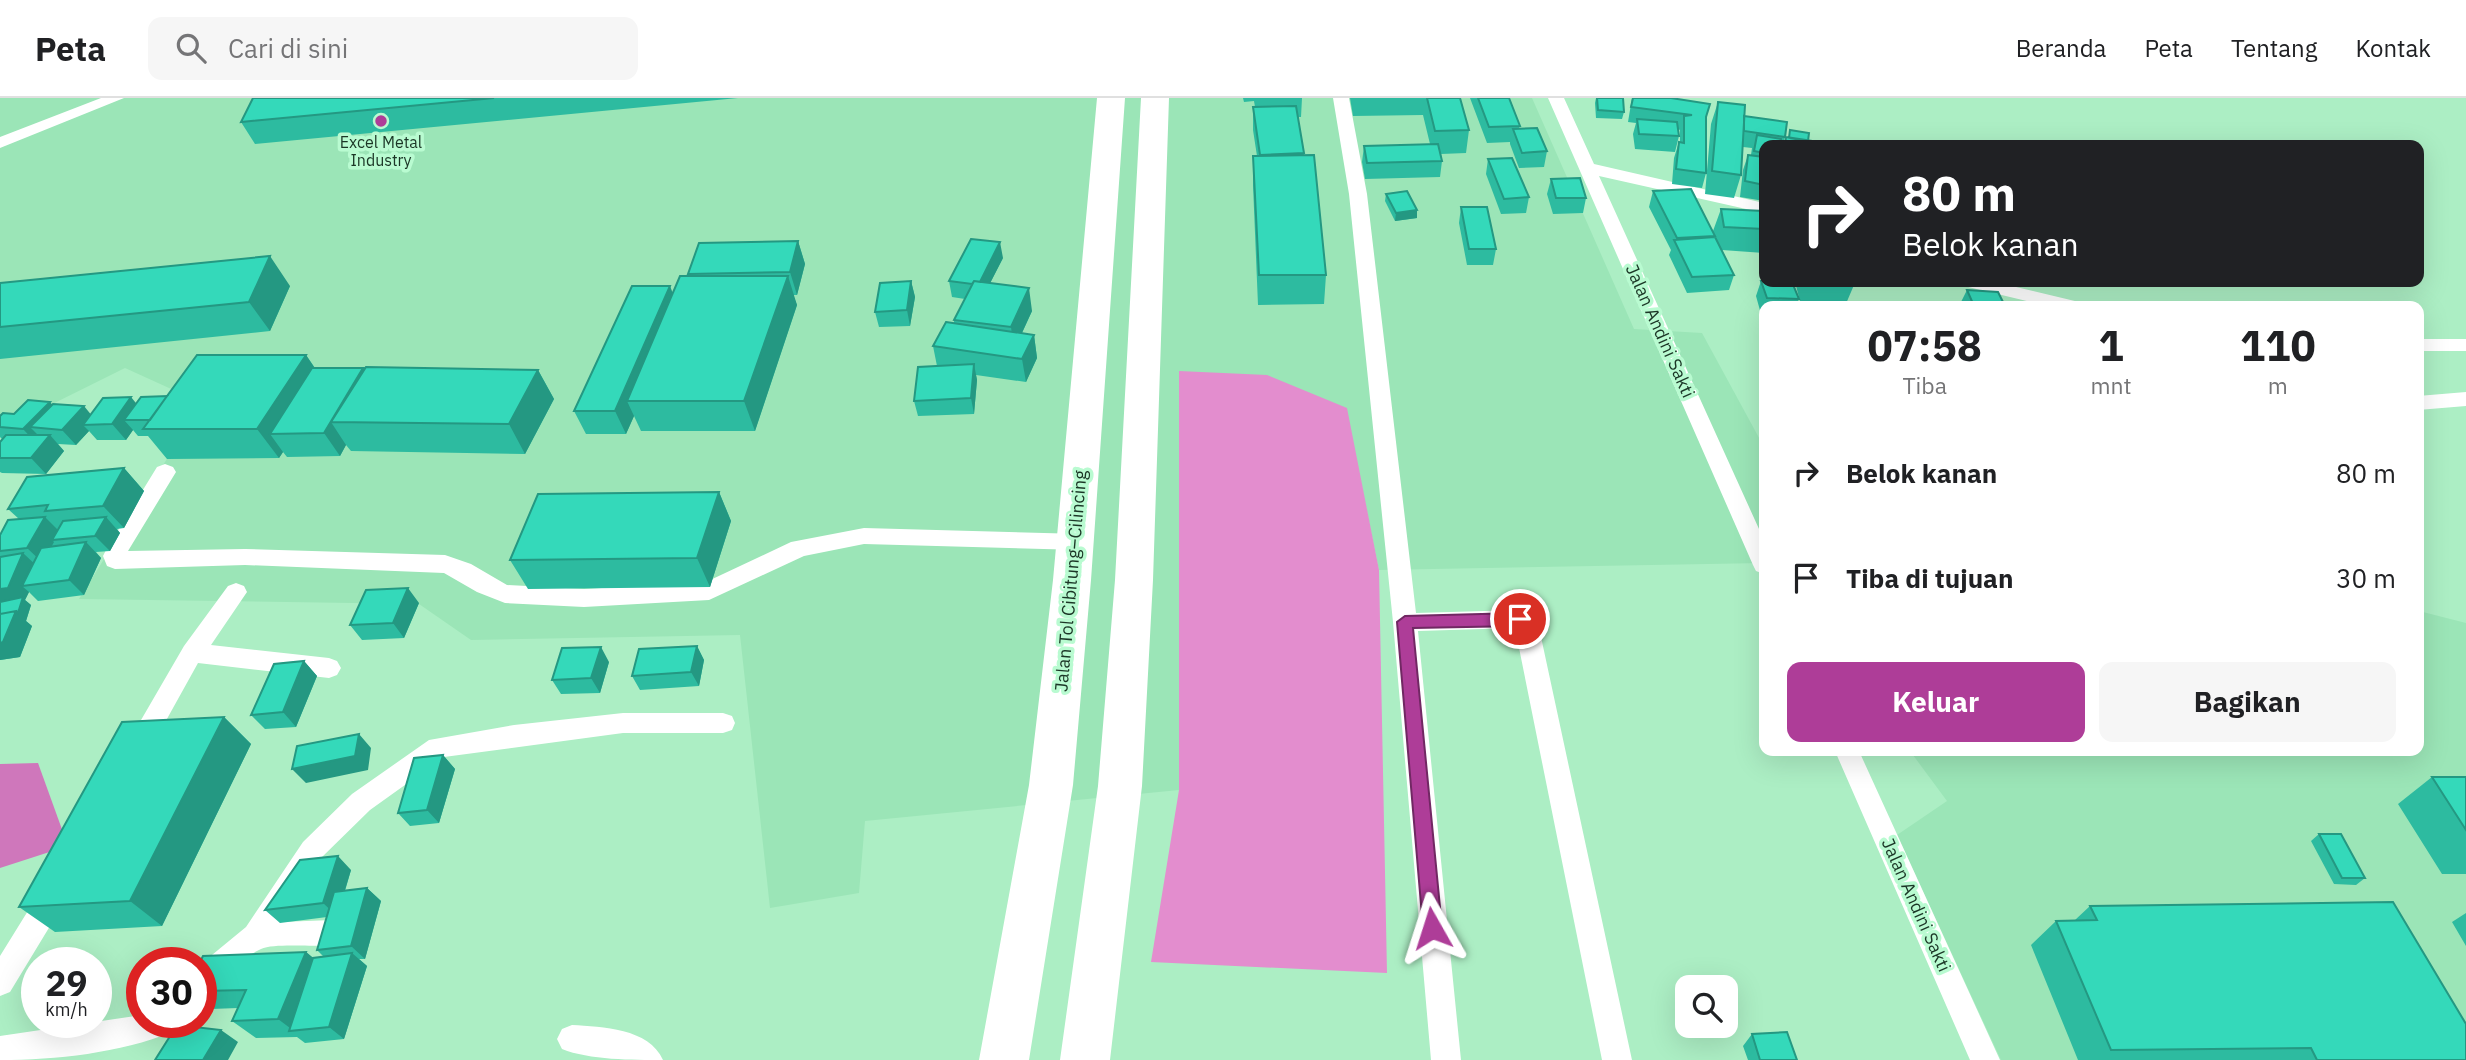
<!DOCTYPE html>
<html lang="id">
<head>
<meta charset="utf-8">
<style>
	:root { --surface:#fff; --page:#f6f6f6; --text:#202124; --muted:#757577; --line:#e0e0e0; --accent:#ae3d98 }
	body { margin:0; font-family:"IBM Plex Sans",sans-serif; background:var(--page); color:var(--text); height:100vh; display:flex; flex-direction:column; font-size:26px; white-space:nowrap }
	* { box-sizing:border-box; margin:0 }
	p { font-size:23px; color:var(--muted) }
	.icon { flex:none; width:38px; height:38px; fill:none; stroke:currentColor; stroke-width:2; stroke-linecap:round; stroke-linejoin:round }
	.map { position:relative; flex:1; overflow:hidden }
	.sheet { position:absolute; left:1759px; top:203px; width:665px; height:455px; display:flex; flex-direction:column; background:var(--surface); border-radius:14px; box-shadow:0 7px 28px #0002 }
	.sheet>* { flex:none }
	.hud { position:absolute; left:1759px; top:42px; width:665px; height:147px; border-radius:14px; box-shadow:0 7px 28px #0002; background:#202124; color:#fff; overflow:hidden }
	.fabs { position:absolute; left:1675px; top:877px; display:grid; gap:14px }
	.fabs a { display:grid; place-items:center; width:63px; height:63px; border-radius:14px; background:var(--surface); box-shadow:0 7px 28px #0002; font-size:35px }
	.speed { position:absolute; left:21px; top:849px; display:flex; gap:14px; font-size:35px; font-weight:700; text-align:center }
	.speed>* { display:grid; place-content:center; width:91px; height:91px; border-radius:50%; background:var(--surface); box-shadow:0 7px 28px #0002; line-height:1 }
	.speed small { font-size:18px; font-weight:400 }
	.speed .limit { border:10px solid #d22; background:#fff; color:#111 }
	.pin { position:absolute; display:grid; place-items:center; width:60px; height:60px; color:#fff; margin:-30px; border:4px solid #fff; border-radius:50%; box-shadow:0 2px 7px #0007 }
	.me { position:absolute; width:77px; margin:-38px; rotate:354deg; stroke-linejoin:round; filter:drop-shadow(0 0 5px #0008) }
	.turn { display:flex; align-items:center; gap:24px; height:147px; padding:0 28px; font-size:32px }
	.turn .icon { width:91px; height:91px; stroke-width:2.5 }
	.turn b { display:block; font-size:49px; line-height:60px }
	.eta { display:flex; justify-content:space-evenly; align-items:center; height:119px; text-align:center }
	.eta b { font-size:42px; font-weight:700; line-height:49px }
	.cta { display:flex; gap:14px; margin-top:auto; padding:14px 28px }
	.cta a { flex:1; height:80px; border-radius:14px; background:var(--accent); color:#fff; font-size:28px; font-weight:700; line-height:80px; text-align:center }
	.cta a+a { background:var(--page); color:var(--text) }
	ul { padding:0; list-style:none }
	li { display:flex; align-items:center; gap:21px; height:105px; padding:0 28px }
	li div { flex:1 }
	li b { display:block; font-size:26px }
	li em { font-style:normal }
	header { display:flex; align-items:center; gap:42px; box-sizing:border-box; height:98px; padding:0 35px; background:var(--surface); border-bottom:2px solid var(--line) }
	header strong { font-size:33px }
	nav { display:flex; gap:38px; margin-inline-start:auto; font-size:24px }
	.search { width:490px; height:63px; background:var(--page); display:flex; align-items:center; gap:18px; box-sizing:border-box; padding:0 24px; border-radius:14px; color:var(--muted); font-size:26px }
	.map>svg:first-child { display:block }
</style>
</head>
<body>
<header>
<strong>Peta</strong>
<div class="search"><svg class="icon" aria-label="search" viewBox="0 0 24 24"><circle cx="10" cy="10" r="6"/><path d="M15 15l6 6"/></svg>Cari di sini</div>
<nav><a>Beranda</a><a>Peta</a><a>Tentang</a><a>Kontak</a></nav>
</header>
<div class="map">
<svg width="2466" height="962" viewBox="0 0 2466 962">
	<rect width="100%" height="100%" fill="#aceec4"/>
	<path fill="#9be5b7" d="M0,0h1532l102,231 68,4 62,114v116l-385,7 -33,-162 -167,-36v418l-314,31 -6,72 -89,15 -30,-273 -269,5 -52,-36 -340,-5 123,-196 -77,-35 -125,62z
		M2419,513l47,12v437h-465l-104,-225 50,-34 -37,-50h508z"/>
	<path fill="#e38dce" d="M1179,273l88,4 80,33 32,162 8,403 -236,-11 28,-172z"/>
	<path fill="#cf77bb" d="M38,665l30,83 -68,22v-104z"/>
	<g fill="none" stroke-linecap="round" stroke-linejoin="round">
		<path fill="#fff" fill-rule="evenodd" d="M101,0h23l-124,50v-11z
			M1333,0h16l18,96 49,419 104,-3 14,7 4,6 94,437h-30l-87,-432 -97,3 43,429h-30l-38,-438 -44,-428z
			M1548,0h16l30,66 170,39v10l-165,-37 165,364v34l-8,-3 -3,-6z
			M1962,184h33l84,20 2,4h-33l-84,-20z
			M2418,241h48v12h-48z
			M2466,294v14l-48,4v-14z
			M165,366l8,3 3,5 -48,79 117,-2 200,6 26,9 36,21 77,4 122,-7 85,-40 73,-14 217,6 8,2 3,6 -3,6 -8,2 -217,-6 -60,12 -95,44 -125,7 -79,-4 -28,-11 -33,-19 -199,-8 -130,4 -8,-3 -4,-10 3,-6 51,-83z
			M236,485l8,3 3,6 -36,53 118,13 8,3 4,7 -4,7 -8,3 -131,-15 -50,90 -9,4 -9,-4 -4,-7 4,-7 54,-93 44,-60z
			M623,615h100l9,3 3,7 -3,7 -9,3h-100l-179,24 -74,53 -49,48 -40,64 51,-2 10,4 4,9 -4,9 -10,4c-17,1 -57,-3 -71,3 -24,10 -36,39 -60,48v-33l45,-37 57,-85 49,-48 77,-54 85,-15z
			M1835,653h24l141,309h-30z
			M54,784l10,3 4,9 -4,9 -54,89 -10,4v-40l44,-71z
			M142,917v7h34l-4,10c-52,21 -116,28 -172,28v-24z
			M572,927c30,2 77,3 91,35 -30,0 -74,0 -101,-11l-5,-10 5,-10z"/>
		<path fill="#fff" fill-rule="evenodd" d="M1097,0h28l-34,482 -18,205 -44,275h-50l50,-275 24,-205z
			M1141,0h28l-16,482 -11,206 -32,274h-50l38,-274 17,-206z"/>
	</g>
	<path fill="#2dbba0" d="M253,0h485l-483,46 -14,-22z
		M1243,0h59l-1,19h-3l6,38 22,120 -2,29 -66,1 -5,-120v-29h4l-4,-26v-23h2l-1,-6 -10,1z
		M1350,0h110l9,32 -3,23 -25,1 1,7 -2,16 -75,2 -3,-17 2,-16 66,-2 -7,-29 -70,1z
		M1470,0h39l11,28 -1,2 28,23 -3,16 -25,1 -9,-24v-2l-23,1z
		M1596,0h27l1,14 -2,7 -26,-1 -1,-15z
		M1632,0l74,19v56l-4,15 -30,-4 2,-26 5,-16 1,1v-13l-2,-1 1,7 -4,16 -40,-3 -2,-15 3,-11 -8,-1z
		M1718,4l67,35 -2,8h-19v56l-24,-4 3,-27 5,-15h3l1,-7 -9,-1 -2,28 -7,23 -29,-4 6,-70z
		M1488,61l41,38 -3,16 -25,1 -15,-40z
		M1551,81l35,19 -3,15 -30,1 -6,-20z
		M1653,93l60,40 8,-22 43,2v42l-42,-3 12,25 -5,15 -42,3 -18,-38 2,-5 -22,-43z
		M1386,96l31,24 -22,3 -10,-20z
		M1461,109l35,42 -3,16h-26l-8,-42z
		M798,143l7,23 -8,31h-4l4,10 -42,126h-114l-7,-15 -8,18h-40l-12,-23 114,-135v-2z
		M1003,160l-13,25 42,28 -10,22 12,2 3,23 -11,24 -50,-7 1,5 -3,34 -56,2 -4,-15 23,-35 -4,-20 21,-23v-3l11,-21 -13,-2 -3,-16z
		M911,183l4,16 -5,29 -31,1 -4,-15z
		M1761,183l38,18 -3,7h-32v8h-3l-5,-18z
		M1795,184h58l1,3 -9,21h-29l-15,-1z
		M1878,184h30l-1,2z
		M0,185l290,3 -20,45 -270,28z
		M1967,192l38,16h-46z
		M306,257l9,13h48l1,2h174l16,29 -29,55 -174,-3 -5,-6 -6,11 -53,1 -4,-5 -4,6 -112,1 -19,-23h-10l-5,-6 -7,10h-29l-8,-9 -13,14 -18,-1 6,7 -18,23 -44,-1 -2,-1v-30l2,-3 -2,-2v-21l14,-2 38,-9 39,9 76,-18z
		M124,370l20,23 -20,37 -7,1 3,4 -10,18 -14,1 5,6 -17,37 -46,6 -9,-9 -4,8 6,5 -5,16 6,5 -12,31 -20,3v-125l19,-16 -11,-10z
		M719,394l12,29 -21,66 -182,2 -18,-29z
		M419,505l-15,35 -42,2 -12,-15z
		M697,548l7,14 -5,26 -59,4 -8,-14z
		M304,563l13,15 -21,51 -31,2 -14,-14z
		M609,564l-9,31 -39,1 -9,-14z
		M224,619l27,27 -89,182 -107,6 -36,-25z
		M443,657l12,14 -16,54 -29,3 -12,-13z
		M2432,679h34v97h-24l-44,-70z
		M2319,736l46,44 -9,7 -22,-1 -23,-43z
		M351,772l-6,21 22,-3 14,13 -16,58h-6l8,7 -23,73 -39,4 -8,-6 -41,1 -24,-17 6,-13 -27,1 -10,-7v-40l105,-10 7,6 11,-1 -7,-7 10,-33 -47,6 -15,-13z
		M2090,808l376,154h-388l-47,-115 25,-24 19,-1z
		M2466,815v33l-14,-24z
		M1752,936l45,26h-49l-5,-14z"/>
	<path fill="#249882" d="M1417,112v8l-22,3 1,-8z
		M798,143l7,23 -8,31 -7,-23z
		M1000,144l3,16 -22,43 -2,-16z
		M270,158l20,30 -20,45 -21,-29z
		M788,178l9,29 -42,126 -11,-30z
		M911,183l4,16 -5,29 -3,-16z
		M670,188l9,23 -52,92 7,15 -8,18 -11,-23z
		M1029,190l3,23 -18,39 -3,-23z
		M1034,237l3,23 -11,24 -4,-23z
		M306,257l20,30 -56,49 13,18 -4,6 -22,-29z
		M974,266l3,16 -3,34 -3,-16z
		M538,272l16,29 -29,55 -16,-30z
		M131,299l13,16 -20,7 9,10 -7,10 -14,-16z
		M50,304l13,15 -33,10 12,12 -5,5 -14,-15z
		M84,308l13,16 -14,3 6,6 -13,14 -14,-15z
		M331,324l15,23 -6,11 -16,-23z
		M50,337l14,16 -18,23 -15,-16z
		M124,370l20,23 -20,37 -21,-22z
		M719,394l12,29 -21,66 -13,-29z
		M45,419l15,15 -8,8 2,2 -11,21 -16,-15z
		M106,419l14,16 -10,18 -15,-15z
		M86,444l15,16 -17,37 -15,-15z
		M23,455l16,15 -17,18 7,6 -4,8 6,5 -5,16 6,5 -12,31 -20,3v-17l16,-32 5,-7 -21,3v-18z
		M408,490l11,15 -15,35 -11,-15z
		M697,548l7,14 -5,26 -8,-14z
		M601,549l8,15 -9,31 -9,-15z
		M304,563l13,15 -21,51 -13,-15z
		M224,619l27,27 -89,182 -32,-25z
		M359,636l12,14 -3,22 -62,13 -14,-14z
		M443,657l12,14 -16,54 -12,-13z
		M338,758l13,14 -14,46 -14,-13z
		M367,790l14,13 -16,58 -14,-13z
		M306,854l22,18 -34,61 -16,-12z
		M352,855l15,13 -23,73 -15,-12z
		M221,932l17,12 -10,18h-25z"/>
	<path fill="#34d9ba" stroke="#249882" stroke-width="2" d="M253,0h241l-253,24z
		M1427,0h33l9,32 -34,1z
		M1478,0h31l11,28 -31,1z
		M1597,0h26l1,14 -26,-2z
		M1633,0h38l39,6 -4,13v56l-30,-4 3,-27 5,1v-27l8,-1 -61,-8z
		M1718,4l27,3 -4,70 -29,-4z
		M1296,8l8,47 -44,2 -7,-48z
		M1744,18l43,6 -2,15 -41,-6z
		M1637,21l40,3 2,14 -40,-2z
		M1537,30l10,23 -25,2 -9,-24z
		M1790,32l19,3 -1,8 -19,-3z
		M1757,37l24,4 -1,6h-16v8l-10,-2z
		M1786,39l53,8h-54z
		M1916,44l29,2v1h-27z
		M1438,46l4,17 -75,2 -3,-17z
		M1314,57l12,120h-67l-6,-119z
		M1748,57l16,2v28l-19,-4z
		M1512,60l17,39 -25,2 -16,-40z
		M1580,80l6,20h-30l-5,-19z
		M1691,91l24,47 -38,2 -24,-47z
		M1407,93l10,19 -21,3 -10,-19z
		M1461,109h26l9,42h-27z
		M1721,111l43,2v18l-40,-2z
		M1715,139l19,38 -42,2 -18,-37z
		M971,141l29,3 -20,40 -6,-1 -2,3 -23,-3z
		M798,143l-8,31 -102,2 11,-31z
		M270,158l-21,46 -249,25v-44z
		M680,178h108l-44,125h-117z
		M911,183l-4,29 -32,2 5,-29z
		M974,183l55,7 -18,39 -57,-7z
		M1761,183l31,1 7,17 -32,-1z
		M1810,184h43l1,3z
		M632,188h38l-55,125h-41z
		M1967,192l31,2 7,14h-31z
		M946,224l88,13 -12,24 -89,-13z
		M197,257h109l-49,74h-114z
		M974,266l-3,34 -57,3 4,-34z
		M366,269l172,3 -29,54 -178,-2z
		M312,270h51l-39,65 -54,1z
		M167,298l-17,24h-26l17,-23z
		M131,299l-19,27 -29,1 20,-27z
		M28,302l22,2 -27,27 -23,-2v-11l3,-3 11,1z
		M53,306l31,2 -22,24 -32,-3z
		M6,337h44l-19,23h-31v-16z
		M124,370l-21,38 -58,5 3,-6 -40,4 19,-32z
		M719,394l-22,66 -187,2 28,-66z
		M45,419l-18,31 -27,3v-16l8,-15z
		M106,419l-11,19 -43,4 11,-19z
		M86,444l-17,38 -47,6 19,-38z
		M23,455l-15,35 -8,1v-32z
		M408,490l-15,35 -43,2 16,-35z
		M23,499l-5,16 -2,-2 -16,3v-12z
		M16,513l-13,31 -3,1v-29z
		M697,548l-6,26 -59,4 7,-27z
		M601,549l-10,31 -39,2 10,-32z
		M304,563l-21,51 -32,3 23,-51z
		M224,619l-94,184 -111,6 103,-185z
		M359,636l-4,22 -63,13 5,-23z
		M443,657l-16,55 -29,3 16,-55z
		M2432,679h34v53z
		M2319,736h22l24,44h-23z
		M338,758l-15,47 -58,7 35,-50z
		M367,790l-16,58 -34,4 17,-58z
		M2393,804l73,122v36h-149l-6,-12 -200,2 -55,-129 41,-1 -7,-14z
		M306,854l-28,67 -46,2 14,-31 -45,1v-29h-1l3,-6z
		M352,855l-23,74 -40,4 24,-73z
		M177,927l44,5 -18,30h-48z
		M1787,934l10,28h-37l-8,-26z"/>
	<path fill="#ae3d98" stroke="#712863" stroke-width="2" d="M1520,515l8,6 -8,7 -107,2 29,300 -3,7 -7,2 -6,-2 -3,-7 -26,-306 8,-6z"/>
	<circle fill="#ae3d98" stroke="#b9fbd1" stroke-width="2.5" cx="381" cy="23" r="7"/>
	<g text-anchor="middle" stroke-width="7" stroke-linejoin="round" paint-order="stroke">
		<g font-size="16" fill="#1b3626" stroke="#b9fbd1">
			<text x="381" y="50">Excel Metal<tspan x="381" dy="18">Industry</tspan></text>
		</g>
		<g font-size="18" fill="#1b3626" stroke="#b9fbd1">
			<text transform="translate(1660 233) rotate(66)" y="6">Jalan Andini Sakti</text>
			<text transform="translate(1071 483) rotate(-85)" y="6">Jalan Tol Cibitung–Cilincing</text>
			<text transform="translate(1916 807) rotate(66)" y="6">Jalan Andini Sakti</text>
		</g>
	</g>
</svg>
<div class="fabs">
<a><svg class="icon" aria-label="search" viewBox="0 0 24 24"><circle cx="10" cy="10" r="6"/><path d="M15 15l6 6"/></svg></a>
</div>
<div class="speed"><div>29<small>km/h</small></div><div class="limit">30</div></div>
<div class="pin" style="left:1520px;top:521px;background:#d93025"><svg class="icon" aria-label="arrive" viewBox="0 0 24 24"><path d="M6 21V4h12l-3 4 3 4H6"/></svg></div>
<svg class="me" style="left:1432px;top:830px" viewBox="-20 -20 40 40"><path d="M0-17L14 15 0 8-14 15z" fill="#ae3d98" stroke="#fff" stroke-width="4"/></svg>
<div class="hud">
<div class="turn"><svg class="icon" aria-label="right" viewBox="0 0 24 24"><path d="M7 20v-9h11M14 6l5 5-5 5"/></svg><div><b>80 m</b>Belok kanan</div></div>
</div>
<section class="sheet">
<div class="eta">
<div><b>07:58</b><p>Tiba</p></div>
<div><b>1</b><p>mnt</p></div>
<div><b>110</b><p>m</p></div>
</div>
<ul>
<li><svg class="icon" aria-label="right" viewBox="0 0 24 24"><path d="M7 20v-9h11M14 6l5 5-5 5"/></svg><div><b>Belok kanan</b></div><em>80 m</em></li>
<li><svg class="icon" aria-label="arrive" viewBox="0 0 24 24"><path d="M6 21V4h12l-3 4 3 4H6"/></svg><div><b>Tiba di tujuan</b></div><em>30 m</em></li>
</ul>
<div class="cta"><a>Keluar</a><a>Bagikan</a></div>
</section>
</div>
</body>
</html>
